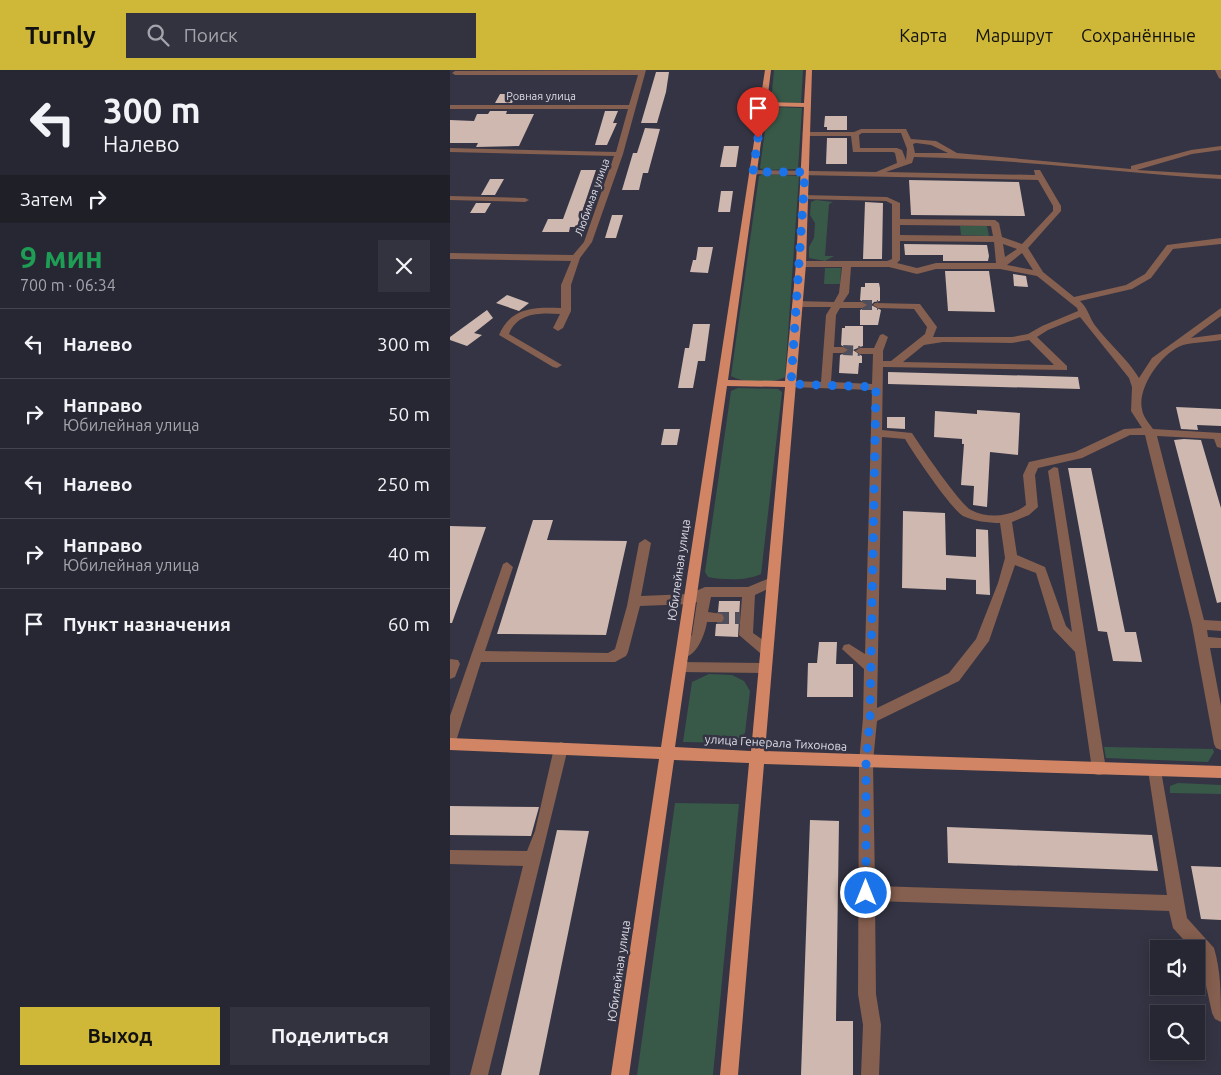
<!DOCTYPE html>
<html lang="ru">
<head>
<meta charset="utf-8">
<style>
	:root { --surface:#272733; --page:#33333f; --text:#f1f3f6; --muted:#a4a5ac; --line:#43444e; --accent:#cfb837 }
	body { margin:0; font-family:Ubuntu,sans-serif; background:var(--page); color:var(--text); height:100vh; display:flex; flex-direction:column; font-size:19px; white-space:nowrap }
	* { box-sizing:border-box; margin:0 }
	p { font-size:16px; color:var(--muted) }
	.icon { flex:none; width:28px; height:28px; fill:none; stroke:currentColor; stroke-width:2; stroke-linecap:round; stroke-linejoin:round }
	.map { position:relative; flex:1; overflow:hidden }
	.details { display:flex; flex-direction:column; background:var(--surface); width:450px }
	.details>* { flex:none }
	.guide { background:#272733; color:var(--text); overflow:hidden }
	.buttons { position:absolute; left:700px; top:870px; display:grid; gap:10px }
	.buttons a { display:grid; place-items:center; width:55px; height:55px; border-radius:0px; background:var(--surface); box-shadow:0 2px 12px #0003,0 0 0 1px var(--line); font-size:25px }
	.pin { position:absolute; display:grid; place-items:center; width:42px; height:42px; color:#fff; margin:-51px -21px; border-radius:50% 50% 50% 0; rotate:-45deg; box-shadow:0 0 5px #0007 }
	.pin .icon { rotate:45deg }
	.me { position:absolute; width:55px; margin:-28px; rotate:0deg; stroke-linejoin:round; filter:drop-shadow(0 0 4px #0008) }
	.turn { display:flex; align-items:center; gap:18px; height:105px; padding:0 20px; font-size:22px }
	.turn .icon { width:65px; height:65px; stroke-width:2.5 }
	.turn b { display:block; font-size:35px; line-height:42px }
	.then { display:flex; align-items:center; height:48px; padding:0 20px; background:#0003; gap:10px; font-size:19px }
	.round { display:grid; place-items:center; flex:none; width:52px; height:52px; border-radius:0px; background:var(--page) }
	.overview { display:flex; align-items:center; justify-content:space-between; height:85px; padding:0 20px }
	h1 { font-size:30px; font-weight:700; line-height:38px; color:#1e9e55 }
	.cta { display:flex; gap:10px; margin-top:auto; padding:10px 20px }
	.cta a { flex:1; height:58px; border-radius:0px; background:var(--accent); color:#111; font-size:20px; font-weight:700; line-height:58px; text-align:center }
	.cta a+a { background:var(--page); color:var(--text) }
	ul { padding:0; list-style:none }
	li { display:flex; align-items:center; gap:15px; height:70px; padding:0 20px; border-top:1px solid var(--line) }
	li div { flex:1 }
	li b { display:block; font-size:19px }
	li em { font-style:normal }
	header { display:flex; align-items:center; gap:30px; box-sizing:border-box; height:70px; padding:0 25px; background:var(--accent); color:#111 }
	header strong { font-size:24px }
	nav { display:flex; gap:28px; margin-inline-start:auto; font-size:18px }
	.search { width:350px; height:45px; background:var(--page); display:flex; align-items:center; gap:12px; box-sizing:border-box; padding:0 18px; border-radius:0px; color:var(--muted); font-size:19px }
	main { display:flex; flex:1; min-height:0 }
	.map>svg:first-child { display:block }
</style>
</head>
<body>
<header>
<strong>Turnly</strong>
<div class="search"><svg class="icon" aria-label="search" viewBox="0 0 24 24"><circle cx="10" cy="10" r="6"/><path d="M15 15l6 6"/></svg>Поиск</div>
<nav><a>Карта</a><a>Маршрут</a><a>Сохранённые</a></nav>
</header>
<main>
<section class="details">
<div class="guide">
<div class="turn"><svg class="icon" aria-label="left" viewBox="0 0 24 24"><path d="M17 20v-9H6M10 6l-5 5 5 5"/></svg><div><b>300 m</b>Налево</div></div>
<div class="then">Затем<svg class="icon" aria-label="right" viewBox="0 0 24 24"><path d="M7 20v-9h11M14 6l5 5-5 5"/></svg></div>
</div>
<div class="overview"><div><h1>9 мин</h1><p>700 m · 06:34</p></div><a class="round"><svg class="icon" aria-label="close" viewBox="0 0 24 24"><path d="M6 6l12 12M18 6L6 18"/></svg></a></div>
<ul>
<li><svg class="icon" aria-label="left" viewBox="0 0 24 24"><path d="M17 20v-9H6M10 6l-5 5 5 5"/></svg><div><b>Налево</b></div><em>300 m</em></li>
<li><svg class="icon" aria-label="right" viewBox="0 0 24 24"><path d="M7 20v-9h11M14 6l5 5-5 5"/></svg><div><b>Направо</b><p>Юбилейная улица</p></div><em>50 m</em></li>
<li><svg class="icon" aria-label="left" viewBox="0 0 24 24"><path d="M17 20v-9H6M10 6l-5 5 5 5"/></svg><div><b>Налево</b></div><em>250 m</em></li>
<li><svg class="icon" aria-label="right" viewBox="0 0 24 24"><path d="M7 20v-9h11M14 6l5 5-5 5"/></svg><div><b>Направо</b><p>Юбилейная улица</p></div><em>40 m</em></li>
<li><svg class="icon" aria-label="arrive" viewBox="0 0 24 24"><path d="M6 21V4h12l-3 4 3 4H6"/></svg><div><b>Пункт назначения</b></div><em>60 m</em></li>
</ul>
<div class="cta"><a>Выход</a><a>Поделиться</a></div>
</section>
<div class="map">
<svg width="771" height="1005" viewBox="0 0 771 1005">
	<rect width="100%" height="100%" fill="#343444"/>
	<path fill="#385948" d="M324,0h29l-2,33 -30,-1z
		M322,37l30,1 -4,61 -34,1 -4,-2 8,-60z
		M313,104l36,2 -14,201c-12,7 -42,6 -54,-1l28,-200z
		M366,130l17,2 -4,2 -4,52h9l-9,5 -16,-3v-11l5,-9 1,-15 -5,-8 1,-13z
		M510,156h27l2,10 -28,-1z
		M375,198h16l-1,16h-16z
		M288,318l40,1 4,3 -21,182c-14,7 -37,6 -53,3l-3,-5 26,-181z
		M259,604l23,1 12,6 6,10 -5,42 -11,10 -51,-1 9,-60z
		M654,677l109,2 1,3 -6,10 -102,-4z
		M728,713l43,2v9l-51,-1v-7z
		M225,733l64,1 -26,271h-76z"/>
	<path fill="#ceb8af" d="M206,2h13l-3,20 -9,31h-16z
		M50,24h17l-5,9h-17z
		M40,41h17l-1,3h28l-15,32 -43,1 2,-4h-28v-23l24,1 3,-7h11z
		M155,41h13l-5,12h4l-10,22h-12z
		M375,46h22v14h-20v-3h-3z
		M195,58l15,1 -12,44h-5l-4,17h-17l11,-37h4z
		M377,68h20v26h-21z
		M274,76h15l-3,21h-16z
		M131,100h15l-19,57h-7l-1,5h-27l6,-13h15z
		M40,109h14l-9,16h-14z
		M459,110l110,2 6,34 -114,-1z
		M271,121h12l-3,21h-12z
		M415,132l18,1 -1,56h-19z
		M26,133h15l-6,10h-15z
		M162,145h11l-7,23h-11z
		M454,174l83,1 2,11 -1,5h-45v-6h-38z
		M248,177h15l-5,26 -18,-1 3,-12h3z
		M495,201h44l6,41 -47,-1z
		M563,204l13,2 2,11 -14,-1z
		M415,213h14l1,5v13l-6,1 -3,3 10,5 -3,15h-18v-15l9,-4 -9,-6 1,-13h4z
		M57,225l22,8 -10,8 -23,-8z
		M37,240l6,8 -19,15 8,2 -15,11 -17,-6v-3z
		M243,254h17l-5,37h-7l-5,27h-15l7,-40h4z
		M395,256h18v20l-10,4 9,6v7h-3l-1,11 -19,-1 1,-18 10,-4 -9,-6 1,-17h3z
		M438,302l190,5 2,12 -192,-5z
		M726,337l45,2v17l-24,-1 1,5 -17,-1z
		M527,340l43,3 -2,42 -28,-3 -3,55 -14,-2 1,-19 -13,-1 3,-41h-2v-5l-28,-2 1,-26 42,3z
		M437,347h18v12l-18,-1z
		M214,359h16l-3,16h-16z
		M734,369l17,1 20,68v94l-4,1 -43,-163z
		M618,398h23l34,164h11l6,30 -29,-1 -6,-29 -9,-1z
		M453,441l42,2 1,42 30,2v-28l12,1 2,65 -14,-1v-14l-30,-2v12l-44,-2z
		M83,450h20l-6,20 80,1 -21,94 -109,-1z
		M0,456l36,1 -34,96h-2z
		M269,531h21l-2,36 -23,-1 1,-12h6l4,-5 -2,-6 -6,-1z
		M369,572h18l-1,22h17v33h-46l1,-34h9z
		M0,736l89,1 -8,29 -81,-1z
		M360,750l29,1 -3,200h17v54h-52z
		M497,757l205,8 6,36 -210,-8z
		M107,760l32,1 -50,244h-38z
		M741,796l30,1v53l-20,-1z"/>
	<g fill="none" stroke-linecap="round" stroke-linejoin="round">
		<path stroke="#4e4e5d" stroke-width="10" stroke-dasharray="10 5" stroke-linecap="butt" d="M412,235h16
			M393,280l17,1"/>
		<path stroke="#4e4e5d" stroke-width="12" stroke-dasharray="12 6" stroke-linecap="butt" d="M267,548h23"/>
		<path fill="#855f4f" fill-rule="evenodd" d="M190,0h6l-23,84 -31,88 -12,16 -9,27v26l-8,17 -5,3 -5,-3 7,-14c-20,-1 -42,-2 -51,20l53,31 -5,3 -4,-1 -54,-32c12,-28 35,-28 62,-27v-23l10,-24 -121,-2v-6l123,2 11,-13 30,-86 -164,-4v-4l166,4 12,-43h-178v-4h179l9,-30h-183l-3,-2 3,-2z
			M765,0h6v9l-2,-1z
			M411,59h45l5,10 25,2 21,12 174,16v-3l60,-16 30,-4v4l-29,4 -55,16 84,5v4c-102,-6 -204,-20 -307,-22l-2,6 -26,9 149,3 -1,-5h6l21,36v5l-33,37 15,24 31,25 52,-12 19,-11 22,-29 54,-7v6l-48,5 -22,29 -19,11 -52,12c7,6 9,15 14,23 14,19 33,34 45,54l13,-20 69,-50v8l-30,22 30,-4v6c-12,2 -26,2 -38,5 -21,7 -46,43 -41,64 1,8 7,14 11,20l68,4v15l-4,-1 -3,-8 -57,-3 47,184 17,1v10l-14,-1 1,7 13,1v10h-11l11,58v44l-5,-2 -2,-4 -22,-119 -47,-190h-15l-48,23 -44,10 -3,7 3,32 -9,8 -17,7 5,33 28,12 21,59 6,6 -24,-161 6,-4 4,1 48,301 -2,5 -5,1 -5,-1 -2,-5 -17,-117 -22,-23 -17,-56 -21,-8 -26,76 -30,40 -82,40 -4,41 2,124 292,9 -19,-125 2,-5 5,-1 5,1 27,153 27,30c7,23 7,49 7,74l-6,-3 -3,-6 -12,-55 -4,-5v-4h-4l-19,-21 -4,-17 -294,-10 1,93 5,31 -2,50h-18l2,-50 -5,-31 1,-232 4,-44 1,-49 -22,-20 2,-4 5,-1 16,10 7,-264 -81,-3 -5,-3 5,-3 30,1 5,-67 5,-8h-34l-5,-3 5,-3 37,1 5,-9 3,-26h-41l-5,-3 5,-3h86l5,-2v-55l-6,-3 -83,-2 -4,-2 4,-2 84,2 13,6v16l95,1 4,3 3,14 20,7 31,-33v-5l-15,-26 -285,-6 -4,-2 4,-2 123,2 21,-9 -2,-10 -2,-1h-40l-2,-16h-45l-4,-2 4,-2h48zM412,63h39l6,16 -1,11 -4,-10 -5,-2h-37l-1,-13zM466,73l15,2 17,8h-33l-2,-9zM450,155l91,1 2,10 -93,-1zM450,171l94,1 2,21h-60l-19,5 -20,-5 3,-3zM553,174l14,5 -12,8zM572,183l11,17 -26,-5zM401,197h38l28,7 19,-5h64l37,7 40,32 1,3 -36,15 -14,8 -16,3h-79l4,-10 -17,-23 -45,-1 -2,2 5,3 36,1 13,18 -2,7 -34,27h-8v-10l5,-14 -5,-3 -3,1 -6,13h-14l-5,3 5,3h13l-1,30 -41,-2 2,-29h10l5,-3 -5,-3h-9l2,-32 4,-7h22l5,-3 -5,-3h-19l6,-9zM630,247l49,61 3,9 -1,24 11,17 -18,1 -49,23 -46,10 -6,13 3,30c-15,12 -38,14 -55,5 -12,-7 -50,-63 -59,-77l-30,-3 1,-63 184,3v-4l-30,-29 11,-7zM579,270l25,25 -151,-3 21,-17 19,-3 69,1zM432,367l23,2c8,14 47,71 58,77 11,5 25,7 37,7l5,35 -7,25 -22,56 -27,34 -72,35z
			M0,126l75,2 4,2 -4,2 -75,-2z
			M195,469l6,4 -10,53 48,-2 16,-7h43l24,-10 4,2 2,3 -2,3 -21,10 -2,38 17,12 2,4 -2,4h-10l-21,-18 3,-38h-31l-3,15 14,2 2,4 -2,4h-15c-2,13 -12,40 -29,35l-2,-4 16,-18 5,-33 -6,2 -51,2 -12,46 -2,4 -11,6h-134l-24,76 -2,4 -5,2v-28l53,-152 4,-2 6,5 -28,84 123,2 7,-4 12,-43 12,-63z
			M0,589l8,1 2,4 -5,13 -5,2z
			M231,592l82,1 5,1 2,4 -2,4 -5,1 -82,-1 -5,-1 -2,-4 2,-4z
			M111,672l5,2 2,4 -80,327h-18l53,-209 -73,-2v-14l77,1 8,-20 19,-83 2,-4z"/>
		<path fill="#d18564" fill-rule="evenodd" d="M315,0h6l-4,32 37,1 2,-33h6l-6,194 -41,487 456,15v12l-457,-14 -26,311h-18l29,-312 -75,-3 -45,315h-18l48,-316 -209,-9v-12l211,9zM316,36l38,1 -8,157 -11,117 -57,-1zM277,316l58,1 -34,364 -76,-4z"/>
	</g>
	<g fill="none" stroke-linecap="round" stroke-linejoin="round">
		<path stroke="#1a73e8" stroke-width="9" stroke-dasharray="0 16.2" d="M308,68l-5,34h52l-14,212 85,3 -6,331 -4,44v131"/>
	</g>
	<g text-anchor="middle" stroke-width="5" stroke-linejoin="round" paint-order="stroke">
		<g font-size="11" fill="#dedee9" stroke="#343444">
			<text x="91" y="30">Ровная улица</text>
			<text transform="translate(142 127) rotate(-70)" y="4">Любимая улица</text>
		</g>
		<g font-size="12" fill="#dedee9" stroke="#343444">
			<text transform="translate(229 500) rotate(-82)" y="4">Юбилейная улица</text>
			<text transform="translate(326 673) rotate(3)" y="4">улица Генерала Тихонова</text>
			<text transform="translate(169 901) rotate(-82)" y="4">Юбилейная улица</text>
		</g>
	</g>
</svg>
<div class="buttons">
<a><svg class="icon" aria-label="sound" viewBox="0 0 24 24"><path d="M4 9h4l5-4v14l-5-4H4zM17 9q2 3 0 6"/></svg></a>
<a><svg class="icon" aria-label="search" viewBox="0 0 24 24"><circle cx="10" cy="10" r="6"/><path d="M15 15l6 6"/></svg></a>
</div>
<div class="pin" style="left:308px;top:68px;background:#d93025"><svg class="icon" aria-label="arrive" viewBox="0 0 24 24"><path d="M6 21V4h12l-3 4 3 4H6"/></svg></div>
<svg class="me" style="left:416px;top:823px" viewBox="-20 -20 40 40"><circle r="17" fill="#1a73e8" stroke="#fff" stroke-width="3"/><path d="M0-11L8 9 0 5-8 9z" fill="#fff"/></svg>
</div>
</main>
</body>
</html>
